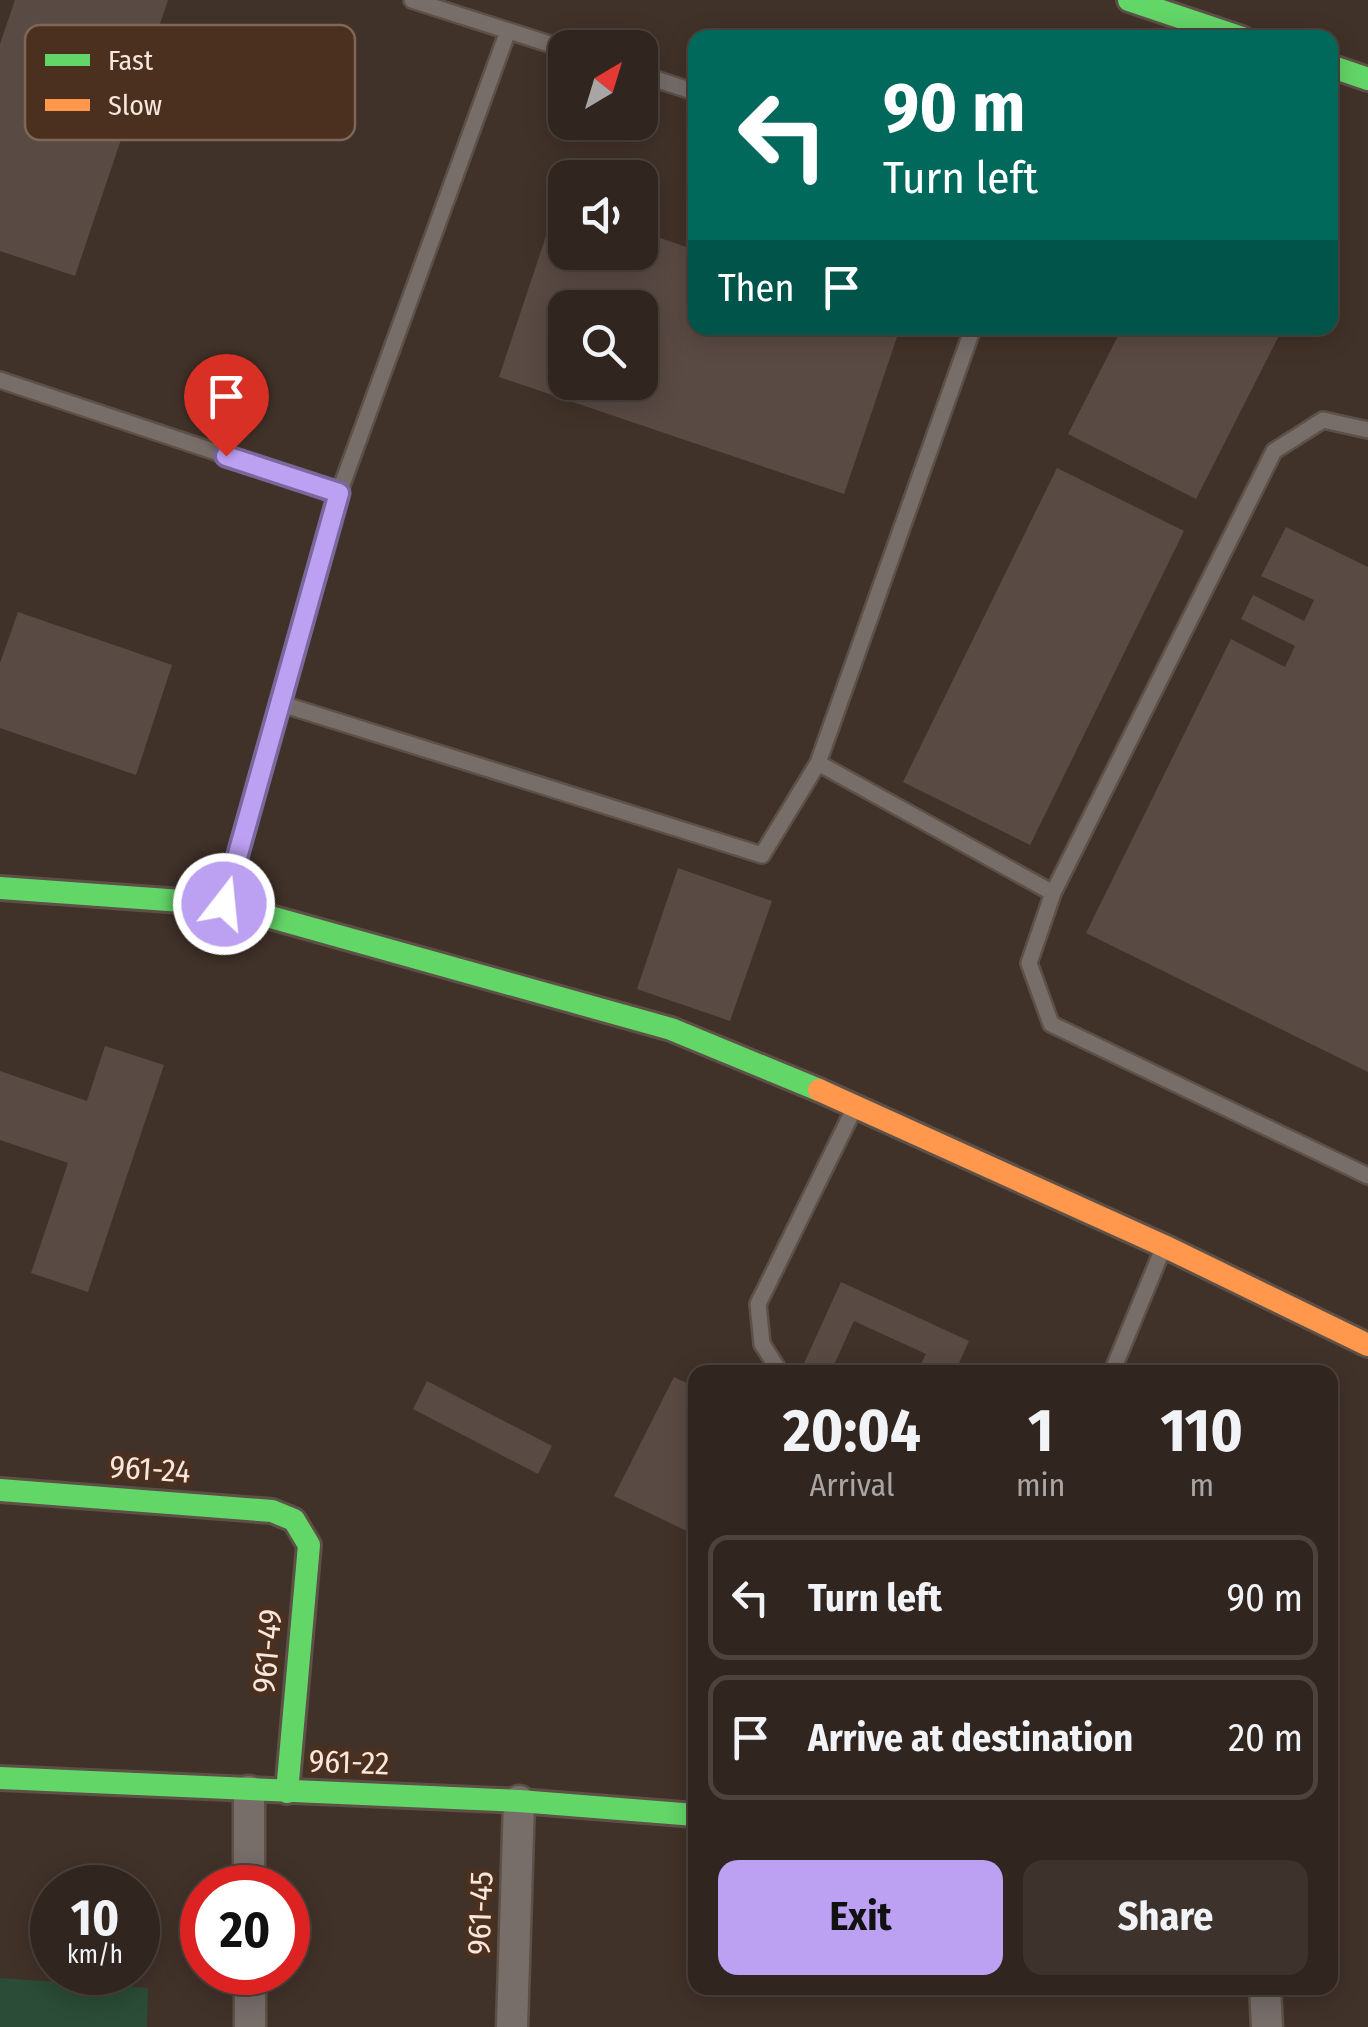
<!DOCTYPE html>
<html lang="en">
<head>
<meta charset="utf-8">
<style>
	:root { --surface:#31261f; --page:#3d322c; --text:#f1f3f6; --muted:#a8a5a4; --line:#4c433d; --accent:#bca0f2 }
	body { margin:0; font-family:"Fira Sans Condensed",sans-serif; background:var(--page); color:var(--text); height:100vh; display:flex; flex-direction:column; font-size:38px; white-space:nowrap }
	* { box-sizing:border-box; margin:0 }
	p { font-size:32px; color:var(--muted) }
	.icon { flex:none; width:55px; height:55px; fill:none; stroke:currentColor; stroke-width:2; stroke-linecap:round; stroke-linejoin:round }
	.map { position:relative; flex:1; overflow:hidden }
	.sheet { position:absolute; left:688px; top:1365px; width:650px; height:630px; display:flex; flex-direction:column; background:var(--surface); border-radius:20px; box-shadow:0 5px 25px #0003,0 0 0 2px var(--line) }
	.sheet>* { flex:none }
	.hud { position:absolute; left:688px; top:30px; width:650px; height:305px; border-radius:20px; box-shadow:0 5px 25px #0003,0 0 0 2px var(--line); background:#00695c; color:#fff; overflow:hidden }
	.needle { width:65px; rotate:38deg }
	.buttons { position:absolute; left:548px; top:30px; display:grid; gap:20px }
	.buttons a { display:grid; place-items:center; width:110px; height:110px; border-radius:20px; background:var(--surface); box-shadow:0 5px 25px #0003,0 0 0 2px var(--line); font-size:50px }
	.speed { position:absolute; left:30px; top:1865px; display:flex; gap:20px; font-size:50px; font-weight:700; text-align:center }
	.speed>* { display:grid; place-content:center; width:130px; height:130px; border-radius:50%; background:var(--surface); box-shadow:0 5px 25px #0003,0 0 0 2px var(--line); line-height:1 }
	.speed small { font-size:25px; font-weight:400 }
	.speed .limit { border:15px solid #d22; background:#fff; color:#111 }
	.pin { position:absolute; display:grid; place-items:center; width:85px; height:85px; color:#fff; margin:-102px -42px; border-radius:50% 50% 50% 0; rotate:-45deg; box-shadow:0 0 10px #0007 }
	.pin .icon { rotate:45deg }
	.me { position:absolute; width:110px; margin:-55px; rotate:16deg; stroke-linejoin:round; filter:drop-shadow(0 0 8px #0008) }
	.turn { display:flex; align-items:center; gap:35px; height:210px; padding:0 30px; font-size:45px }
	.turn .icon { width:130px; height:130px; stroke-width:2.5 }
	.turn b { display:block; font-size:70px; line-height:85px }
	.then { display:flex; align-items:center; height:95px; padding:0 30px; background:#0003; gap:20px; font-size:38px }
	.eta { display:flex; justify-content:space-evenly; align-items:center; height:170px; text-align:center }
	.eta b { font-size:60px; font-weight:700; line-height:70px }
	.button { display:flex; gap:20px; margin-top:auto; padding:20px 30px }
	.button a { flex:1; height:115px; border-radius:20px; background:var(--accent); color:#111; font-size:40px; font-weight:700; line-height:115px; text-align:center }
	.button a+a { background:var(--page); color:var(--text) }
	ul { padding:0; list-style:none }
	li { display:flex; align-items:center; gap:30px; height:125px; margin:0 20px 15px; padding:0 10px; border:5px solid var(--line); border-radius:20px }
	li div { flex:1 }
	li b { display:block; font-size:38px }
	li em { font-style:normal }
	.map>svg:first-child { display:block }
</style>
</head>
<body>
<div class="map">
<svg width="1368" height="2027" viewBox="0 0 1368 2027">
	<rect width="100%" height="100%" fill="#413229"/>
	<path fill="#2b4c36" d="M0,1978l148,10 -1,39h-147z"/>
	<path fill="#5a4a44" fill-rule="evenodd" d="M15,0h153l-93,276 -75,-25v-207z
		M557,203l8,3v46h75v-21l55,19v78h205l-56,166 -345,-117zM565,308h75v74h-75z
		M1122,328h161l-87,171 -128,-65z
		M1057,468l127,63 -154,314 -127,-63z
		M1286,527l82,40v505l-282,-139 145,-294 54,28 10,-21 -54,-27 12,-24 51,26 10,-21 -53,-24z
		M18,612l154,53 -36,110 -136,-47v-65z
		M678,868l94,33 -42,120 -93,-32z
		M105,1046l59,19 -76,227 -57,-19 37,-110 -68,-23v-69l87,30z
		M841,1282l128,59 -14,31h-38l9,-18 -72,-33 -22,48 6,3h-38z
		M674,1377l21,10v148l-81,-39z
		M427,1381l125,65 -14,28 -125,-65z
		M1179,1988h52v9l-53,-3z"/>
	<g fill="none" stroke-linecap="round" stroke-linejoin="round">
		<g stroke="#5d5047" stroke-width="20">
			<path id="lane" d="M412,0l153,49
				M640,74l55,18
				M0,380l339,113
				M1368,430l-45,-10 -49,31 -221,442 -24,70 22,61 317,152
				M282,704l480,151 56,-92 155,-435
				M818,763l235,130
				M225,901l114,-408 169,-462
				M780,1372l-18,-28 -4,-40 96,-195
				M1112,1372l50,-121"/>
		</g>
		<g stroke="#5d5047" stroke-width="35">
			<path id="street" d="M249,1791v97
				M250,1972v55
				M1265,1988l2,39
				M512,2027l7,-226"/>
		</g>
		<g stroke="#5d5047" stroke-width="28">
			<path id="fast" d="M1129,0l113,38
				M1330,66l38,13
				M0,888l224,16 447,125 148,61
				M0,1490l272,21 22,9 15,25 -22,247
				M0,1778l519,23 176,14"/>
		</g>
		<g stroke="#5d5047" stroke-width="28">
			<path id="slow" d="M819,1090l345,156 204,99"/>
		</g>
		<use href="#lane" stroke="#776e6a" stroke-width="15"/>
		<use href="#street" stroke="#776e6a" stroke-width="30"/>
		<use href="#fast" stroke="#63d668" stroke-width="22"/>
		<use href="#slow" stroke="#ff974d" stroke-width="22"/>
	</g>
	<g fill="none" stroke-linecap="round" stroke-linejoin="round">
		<g stroke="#7a689d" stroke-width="25">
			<path id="route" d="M224,904l115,-411 -113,-37"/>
		</g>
		<use href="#route" stroke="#bca0f2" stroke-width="18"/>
	</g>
	<g text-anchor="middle" stroke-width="10" stroke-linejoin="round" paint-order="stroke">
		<g font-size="32" fill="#f9e6dc" stroke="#4b301f">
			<text transform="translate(150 1469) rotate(4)" y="11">961-24</text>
			<text transform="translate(267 1651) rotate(-85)" y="11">961-49</text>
			<text transform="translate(349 1762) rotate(2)" y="11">961-22</text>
			<text transform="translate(480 1913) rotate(-88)" y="11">961-45</text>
		</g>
	</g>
	<rect x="25" y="25" width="330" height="115" rx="15" fill="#4b301f" stroke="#7f6758" stroke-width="2.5"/>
	<rect x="45" y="54" width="45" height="12" fill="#63d668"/>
	<rect x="45" y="99" width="45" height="12" fill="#ff974d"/>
	<g font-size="28" fill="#f9e6dc">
		<text x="108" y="70">Fast</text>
		<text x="108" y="115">Slow</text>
	</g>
</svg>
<div class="buttons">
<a><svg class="needle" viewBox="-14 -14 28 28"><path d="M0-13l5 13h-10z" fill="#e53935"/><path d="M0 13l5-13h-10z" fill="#a8a5a4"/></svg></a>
<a><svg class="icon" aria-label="sound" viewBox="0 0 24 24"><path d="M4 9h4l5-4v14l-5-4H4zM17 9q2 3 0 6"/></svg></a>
<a><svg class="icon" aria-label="search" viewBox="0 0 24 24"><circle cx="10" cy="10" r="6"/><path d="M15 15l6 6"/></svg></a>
</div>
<div class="speed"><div>10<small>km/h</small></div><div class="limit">20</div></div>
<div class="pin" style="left:226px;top:456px;background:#d93025"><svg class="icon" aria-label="arrive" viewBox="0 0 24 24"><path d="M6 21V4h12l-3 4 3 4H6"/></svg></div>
<svg class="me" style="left:224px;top:904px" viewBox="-20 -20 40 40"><circle r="17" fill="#bca0f2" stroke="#fff" stroke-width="3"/><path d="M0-11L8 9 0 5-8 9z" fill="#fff"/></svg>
<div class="hud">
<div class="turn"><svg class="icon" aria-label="left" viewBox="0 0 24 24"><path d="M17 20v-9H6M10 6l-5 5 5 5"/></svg><div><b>90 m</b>Turn left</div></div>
<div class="then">Then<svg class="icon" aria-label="arrive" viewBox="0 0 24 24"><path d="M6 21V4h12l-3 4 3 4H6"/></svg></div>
</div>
<section class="sheet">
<div class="eta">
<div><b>20:04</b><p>Arrival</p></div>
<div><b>1</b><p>min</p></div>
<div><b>110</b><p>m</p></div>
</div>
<ul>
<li><svg class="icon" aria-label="left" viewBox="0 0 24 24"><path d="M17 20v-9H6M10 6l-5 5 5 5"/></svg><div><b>Turn left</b></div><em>90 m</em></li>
<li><svg class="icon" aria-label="arrive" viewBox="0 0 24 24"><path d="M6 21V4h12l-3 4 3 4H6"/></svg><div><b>Arrive at destination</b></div><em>20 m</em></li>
</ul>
<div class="button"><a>Exit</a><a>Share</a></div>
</section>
</div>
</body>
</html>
